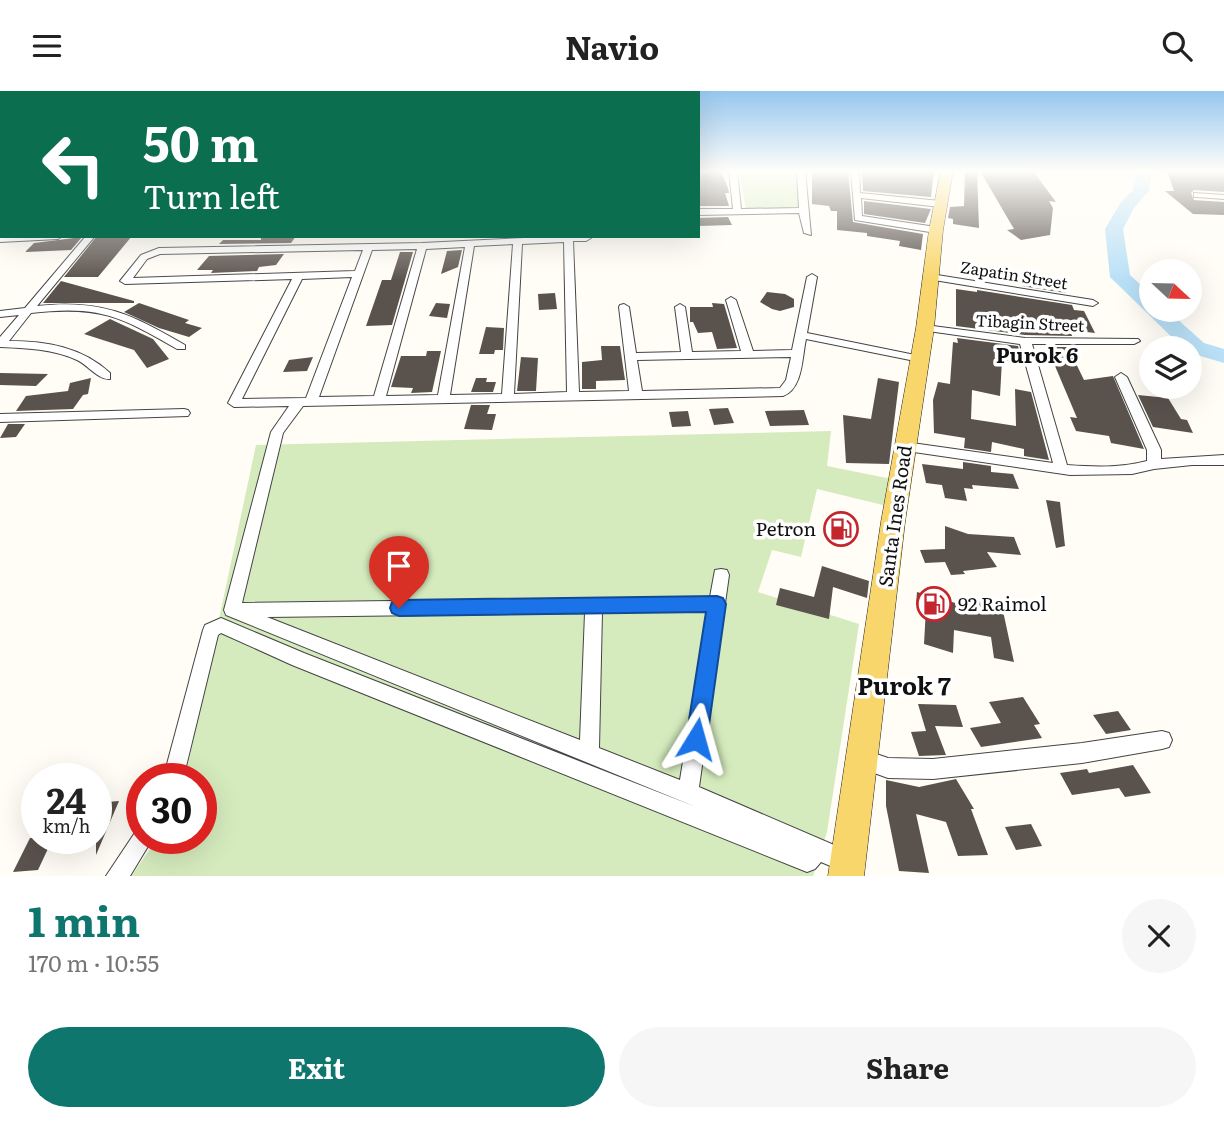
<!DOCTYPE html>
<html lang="en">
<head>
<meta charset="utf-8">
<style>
	:root { --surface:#fff; --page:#f6f6f6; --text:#222; --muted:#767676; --accent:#0f766e }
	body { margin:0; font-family:Literata,serif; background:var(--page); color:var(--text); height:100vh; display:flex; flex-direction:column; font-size:26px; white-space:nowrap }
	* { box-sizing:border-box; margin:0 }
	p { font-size:23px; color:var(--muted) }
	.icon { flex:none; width:38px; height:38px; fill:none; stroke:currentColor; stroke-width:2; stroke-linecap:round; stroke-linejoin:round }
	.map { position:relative; height:785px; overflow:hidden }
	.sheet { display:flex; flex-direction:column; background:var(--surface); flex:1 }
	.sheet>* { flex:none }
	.hud { position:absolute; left:0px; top:0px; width:700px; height:147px; box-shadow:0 7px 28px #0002; background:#0b6e4f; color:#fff; overflow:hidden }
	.needle { width:46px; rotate:112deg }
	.tools { position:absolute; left:1139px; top:168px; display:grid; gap:14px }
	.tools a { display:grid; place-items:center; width:63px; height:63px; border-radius:50%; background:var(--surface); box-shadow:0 7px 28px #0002; font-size:35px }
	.speed { position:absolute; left:21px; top:672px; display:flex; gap:14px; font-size:35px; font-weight:700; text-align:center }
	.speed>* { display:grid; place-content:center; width:91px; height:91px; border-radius:50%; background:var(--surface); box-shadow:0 7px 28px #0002; line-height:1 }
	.speed small { font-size:18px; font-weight:400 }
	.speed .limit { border:10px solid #d22; background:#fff; color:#111 }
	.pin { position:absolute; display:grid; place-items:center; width:60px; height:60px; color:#fff; margin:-72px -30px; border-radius:50% 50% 50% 0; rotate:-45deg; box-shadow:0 0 7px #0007 }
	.pin .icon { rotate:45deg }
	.me { position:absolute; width:77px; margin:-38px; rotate:8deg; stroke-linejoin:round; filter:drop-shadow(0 0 5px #0008) }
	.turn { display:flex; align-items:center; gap:24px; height:147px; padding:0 28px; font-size:32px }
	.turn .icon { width:91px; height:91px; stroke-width:2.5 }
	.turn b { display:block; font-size:49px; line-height:60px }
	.round { display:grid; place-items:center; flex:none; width:74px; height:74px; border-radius:37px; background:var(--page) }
	.overview { display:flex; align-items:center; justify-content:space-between; height:119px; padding:0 28px }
	h1 { font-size:42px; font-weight:700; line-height:52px; color:var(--accent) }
	.primary-button { display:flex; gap:14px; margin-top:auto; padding:14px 28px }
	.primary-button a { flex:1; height:80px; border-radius:42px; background:var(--accent); color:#fff; font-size:28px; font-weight:700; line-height:80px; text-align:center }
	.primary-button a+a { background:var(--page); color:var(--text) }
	header { display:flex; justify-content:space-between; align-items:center; height:91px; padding:0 28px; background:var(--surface); font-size:32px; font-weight:700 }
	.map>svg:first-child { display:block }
</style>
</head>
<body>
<header><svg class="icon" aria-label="menu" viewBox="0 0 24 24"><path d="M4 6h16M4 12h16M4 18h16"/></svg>Navio<svg class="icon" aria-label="search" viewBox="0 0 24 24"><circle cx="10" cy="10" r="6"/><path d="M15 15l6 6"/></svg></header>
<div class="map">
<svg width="1224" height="785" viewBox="0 0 1224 785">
	<rect width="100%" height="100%" fill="#fffdf5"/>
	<path fill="#d5ebbd" d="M739,80h61l1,42 -54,1z
		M831,340l-4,35 65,13 -5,27 -70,-17 -16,68 -29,-7 -14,42 101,32 -32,208 -14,44h-682l27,-38h43v-59h-16l71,-334z"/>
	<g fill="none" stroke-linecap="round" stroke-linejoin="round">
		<path fill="#b9e0f7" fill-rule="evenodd" d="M1136,80h16l-3,20 -15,17 -11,21 7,46 22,20v15h15l37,33 20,6v14l-34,-10v-5h-7l-73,-71 -5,-48 16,-27 12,-12z"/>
	</g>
	<path fill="#5a524d" d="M708,80h13l7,17 1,5h-4l4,13h-31v-32h10z
		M812,80h36l5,51 70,12 -2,16 -22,-4 1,-5 -33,-5v-3l-30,-3v-19h-6l-2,-5 -17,-2z
		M862,80h72l-3,26 -68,-6z
		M965,80h12l2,57 -26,-4v-5l-5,-1 2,-11 14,-1z
		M980,80h53l23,31 -7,-1 4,7 -3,27 -29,5 -14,-10 7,-1z
		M1167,80h57v21l-30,-2 -3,3 3,7 30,2v13l-31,-1 -28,-23h9z
		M864,110l67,8 -6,14 -61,-9z
		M728,126l4,8 -34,1v-8z
		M97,145h35l-34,41h-34z
		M261,145h35l-5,7 -72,1 4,-4h38z
		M82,146l-11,13 -46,2 9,-9z
		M462,159l-4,17 -17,7 6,-23z
		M400,161h13l-21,73 -26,1 16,-46h9z
		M284,163l-8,11 -17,2 -2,4 -46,2 2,-3h-16l12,-14z
		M1017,187l44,4 5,11 -44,-7z
		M61,190l73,20v2h-91z
		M956,198l21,3v-2l95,15 2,5 10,1 11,22 -24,-3 1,6 -47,-1 -69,-9z
		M767,201l18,2 9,5v8l-14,4 -8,-2 -12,-7z
		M555,202l2,16 -18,1 -1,-16z
		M139,212l50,17 -4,3 17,5 -13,9 -30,-9 -35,-16z
		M436,212l14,1 -3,14 -18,-2z
		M712,212l12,1 13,44 -20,1 -5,-17 -14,1 -5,-11h-3v-15h23z
		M110,228l43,20 16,20 -22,9 -13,-18 -50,-16z
		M486,236l18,1 -1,22h-8l-1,4h-15z
		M957,247l61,8 5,17 -21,-3 -2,36 -28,-6 -1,29 45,7 -1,-37 16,3 18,68 -25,-4v-7l-32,-7 -1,10 -27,-4 1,-10 -31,-5 -1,-33 5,-18 12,2 3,-42 5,1z
		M601,255h19l5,34 -29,1v8h-14v-27l20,-2z
		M1047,256h21l16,33 29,-4 31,73 -33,-6 -2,-7 -33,-5 -6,-14 7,1z
		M427,260h14l-9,41 -21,1 2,-5 -22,-1 10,-31h25z
		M313,266l-6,14 -24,1 6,-12z
		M521,266l17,1 -2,33h-19z
		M0,282l48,1 -12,12 -36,-1z
		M91,287l-3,16 -5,1 -10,14 -57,2 10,-15 42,-5 2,-8z
		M476,287h11l-1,4h10l-3,10h-22z
		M878,287l21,4 -10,82 -43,-1 -3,-48 28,4z
		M1138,304l30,3 13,21 6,1 6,13 -40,-6z
		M471,314h19l-3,9h9l-4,16 -28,-1z
		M728,317l6,15 -20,2 -5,-16z
		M804,319l5,15 -39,1 -5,-15z
		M688,320l3,15 -19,1 -3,-15z
		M8,333h17l-9,13 -16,1z
		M963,371l28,4v6l22,2 6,15 -47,-4 1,4 -9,-1 3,13 -22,-3 -3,-13 -16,-2 -4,-19 41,5z
		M1046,409l14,2 5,44 -9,2z
		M835,428l15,5 -4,16 -15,-5z
		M945,435l23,8 46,3 7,18 -34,-3 10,15 -34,4 2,3 -14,1 -6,-13 -20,1 -5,-13 25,-1z
		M822,475l47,15 -2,17 -34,-11 -4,32 -53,-14 4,-17 34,9z
		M917,501l49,14 -2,-10 16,3 1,8 22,4 11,51 -20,-4 -3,-21 -37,-7 -1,23 -29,-9 2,-36 -10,-3z
		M1023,606l17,27 -6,1 8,13 -61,9 -11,-19 31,-5 -12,-21z
		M918,613l38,1 7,22 -28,-1 11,29 -27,1 -8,-24 15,-1z
		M1118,620l13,19 -25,4 -13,-19z
		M1133,674l18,28 -26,4 -6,-9 -47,7 -12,-22 27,-4 2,4z
		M956,688l18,30h-3l17,46 -30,1 -12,-34 -30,-8 13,59 -30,-2 -13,-65v-26l33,7z
		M119,710l-23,54v-52z
		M1031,733l11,22 -26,4 -11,-23z
		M30,747h23l-15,32 -25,2z"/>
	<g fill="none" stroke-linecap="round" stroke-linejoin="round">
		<g stroke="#444" stroke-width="2">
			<path id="minor" d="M729,80h8l4,38 58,-1 -2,-37h8l6,64 -7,-2 -5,-20 -101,2v-6h35z
				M851,80h8l1,22 80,8 4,3 -4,3 -79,-9 1,18 74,11 4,3 -4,3 -81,-13z
				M0,82h2l-2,5z
				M1194,102l30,2v4l-27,-2h-3z
				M0,115h2v6h-2z
				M0,145h62l-4,3 -58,3z
				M86,145h9l-58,70c65,-7 94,8 148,39v4h-8c-57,-33 -78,-44 -146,-36l-22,28c37,0 73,6 101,32v6c-12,1 -22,-14 -33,-19 -24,-11 -51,-12 -77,-13v-10l19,-22 -19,2v-6l25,-3z
				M566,145l25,2 -5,3h-13l6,151 50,-1 -10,-84 1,-2 4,-1 5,3 7,46 45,-1 -6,-45 5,-3 5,3 7,45 49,-1 -15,-51 5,-3 5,3 17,51 39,-1 15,-73 5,-3 5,3 -10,56 113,23 6,3 -6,3 -114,-23c-4,18 -3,50 -23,57l-480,10 -20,27 -41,170 468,-6 5,-27 6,-1 6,1 2,5 -30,212 156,67 3,8 -3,8 -8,3 -26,-11 -6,7 -8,3 -515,-207 -71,-32 -3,2 -35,144h-20l40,-149 2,-5 16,-7 83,35 392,154 -470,-192 -2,-5 47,-178 18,-26 -55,1 -6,-4 64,-124 -167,5 -5,-3 21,-26 18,-7 263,-5zM564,151l3,150 -53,2 8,-150zM513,153l-11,150 -52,1 24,-149zM465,156l-27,148 -52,1 40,-147zM417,158l-43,147 -55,1 53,-147zM363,159l-8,21 -222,7 14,-19 13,-5zM352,186l-46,121 -64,1 60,-120zM791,266l-5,23 -6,8 -138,3 -5,-31zM707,520l-27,169 -81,-32 3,-136zM585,522l-5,127 -313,-123z
				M931,183l162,26 5,3 -5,3 -165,-27 -2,-2z
				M925,234l100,13 113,1 2,2 -6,3h-102l35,121c27,2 54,3 80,-4v-11l-32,-73 6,-4 6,4 34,73v9l63,-4v10h-32l-38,4 -22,5 -62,1 -170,-25 -2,-3 2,-3 5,-2 148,21 -33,-119 -99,-14 -1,-2z
				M184,318l4,1 2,3 -2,3 -188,6v-8z
				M1162,640l7,2 3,7 -3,7 -7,2 -80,14 -149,16 -45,-1 -33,-12 -3,-7 3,-7 7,-3 26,9 45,1 149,-16z
				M142,737v10h11l-23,38h-24l30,-45z"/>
		</g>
		<g stroke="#222" stroke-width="1">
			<path id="primary" d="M941,80h12l-10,59 -9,98 -29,194 -41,354h-36l53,-354 35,-194 13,-98z"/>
		</g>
		<use href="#minor" fill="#fff" fill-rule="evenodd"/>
		<use href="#primary" fill="#f9d66b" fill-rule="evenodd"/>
	</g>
	<linearGradient id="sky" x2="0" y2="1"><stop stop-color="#95c6ee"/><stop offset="0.42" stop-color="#fffefa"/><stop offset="1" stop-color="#fffefa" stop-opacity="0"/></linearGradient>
	<rect width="1224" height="190" fill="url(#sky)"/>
	<path fill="#1a73e8" stroke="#114b97" stroke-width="2" d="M717,505l6,2 3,6 -19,135 -3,7 -8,3 -7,-3 -3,-7 20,-127 -307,4 -7,-3 -2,-5 2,-6 7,-2z"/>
	<defs>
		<g id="fuel-ring" transform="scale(1.75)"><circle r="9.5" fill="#fff" stroke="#c4262e" stroke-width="1.5"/><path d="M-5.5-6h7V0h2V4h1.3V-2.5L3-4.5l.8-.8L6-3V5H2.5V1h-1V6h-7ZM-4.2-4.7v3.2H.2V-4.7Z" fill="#c4262e"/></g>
	</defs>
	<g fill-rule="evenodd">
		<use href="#fuel-ring" x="841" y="438"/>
		<use href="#fuel-ring" x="934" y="513"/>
	</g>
	<g text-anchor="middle" stroke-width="7" stroke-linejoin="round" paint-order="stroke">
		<g font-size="16" fill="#111" stroke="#fff">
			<text transform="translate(1014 184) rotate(9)" y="6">Zapatin Street</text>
			<text transform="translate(1030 232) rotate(3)" y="6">Tibagin Street</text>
		</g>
		<g font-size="19" fill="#111" stroke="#fff">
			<text transform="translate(895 425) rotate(-82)" y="7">Santa Ines Road</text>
		</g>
		<g font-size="19" fill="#111" stroke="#fff" text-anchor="end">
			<text x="816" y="445">Petron</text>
			<text x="958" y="520" text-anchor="start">92 Raimol</text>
		</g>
		<g font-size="21" font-weight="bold" fill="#111" stroke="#fff">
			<text x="1037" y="272">Purok 6</text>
		</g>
		<g font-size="24" font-weight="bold" fill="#111" stroke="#fff">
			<text x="904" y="604">Purok 7</text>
		</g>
	</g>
</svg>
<div class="tools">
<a><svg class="needle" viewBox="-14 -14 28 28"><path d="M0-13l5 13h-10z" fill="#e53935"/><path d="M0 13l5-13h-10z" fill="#767676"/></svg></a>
<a><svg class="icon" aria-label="layers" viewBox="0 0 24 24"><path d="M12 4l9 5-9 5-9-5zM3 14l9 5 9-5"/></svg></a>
</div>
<div class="speed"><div>24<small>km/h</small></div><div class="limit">30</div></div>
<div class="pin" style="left:399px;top:517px;background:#d93025"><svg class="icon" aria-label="arrive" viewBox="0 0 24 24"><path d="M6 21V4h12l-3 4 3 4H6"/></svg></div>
<svg class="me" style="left:696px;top:648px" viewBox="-20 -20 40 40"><path d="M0-17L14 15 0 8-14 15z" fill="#1a73e8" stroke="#fff" stroke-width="4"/></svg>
<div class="hud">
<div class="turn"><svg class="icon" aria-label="left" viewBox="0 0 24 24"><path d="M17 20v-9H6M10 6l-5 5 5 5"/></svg><div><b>50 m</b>Turn left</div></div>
</div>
</div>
<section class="sheet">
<div class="overview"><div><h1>1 min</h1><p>170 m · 10:55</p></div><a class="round"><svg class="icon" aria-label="close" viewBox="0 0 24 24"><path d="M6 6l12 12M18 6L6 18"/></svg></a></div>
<div class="primary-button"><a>Exit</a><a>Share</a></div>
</section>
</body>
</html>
